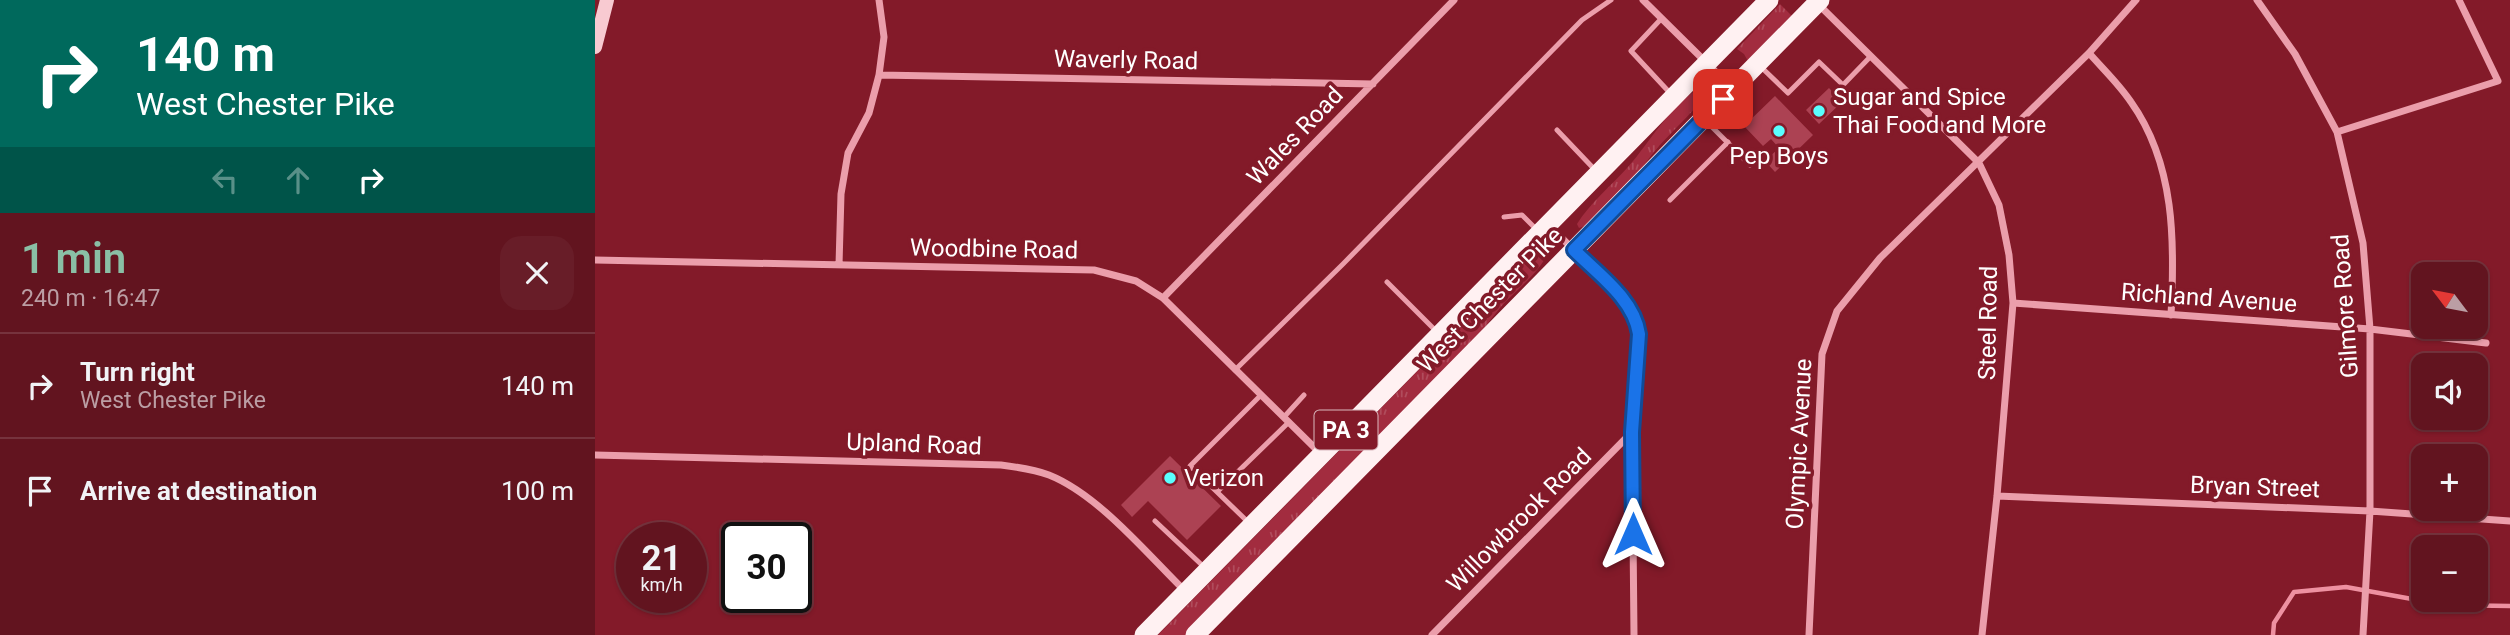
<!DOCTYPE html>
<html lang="en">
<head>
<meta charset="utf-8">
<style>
	:root { --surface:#62141f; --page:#681d28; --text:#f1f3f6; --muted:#bb9ea4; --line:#76333d; --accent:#8abfa5 }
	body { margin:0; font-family:Roboto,sans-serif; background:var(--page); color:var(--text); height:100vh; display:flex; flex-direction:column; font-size:26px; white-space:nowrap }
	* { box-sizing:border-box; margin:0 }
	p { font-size:23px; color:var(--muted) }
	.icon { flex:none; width:38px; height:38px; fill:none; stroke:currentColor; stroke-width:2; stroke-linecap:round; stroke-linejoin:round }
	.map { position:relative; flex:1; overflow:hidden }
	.drawer { display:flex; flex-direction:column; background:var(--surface); width:595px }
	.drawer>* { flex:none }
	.banner { background:#00695c; color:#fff; overflow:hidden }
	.needle { width:46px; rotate:302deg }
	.tools { position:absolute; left:1816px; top:262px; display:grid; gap:14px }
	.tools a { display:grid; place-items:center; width:77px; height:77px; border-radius:14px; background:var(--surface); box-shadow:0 2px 5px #0004,0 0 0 2px var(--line); font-size:35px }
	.speed { position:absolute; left:21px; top:522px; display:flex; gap:14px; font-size:35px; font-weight:700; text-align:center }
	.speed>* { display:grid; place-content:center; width:91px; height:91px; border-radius:50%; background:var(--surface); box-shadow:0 2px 5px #0004,0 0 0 2px var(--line); line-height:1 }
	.speed small { font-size:18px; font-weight:400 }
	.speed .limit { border:4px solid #111; border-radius:10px; background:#fff; color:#111 }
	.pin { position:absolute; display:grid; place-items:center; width:60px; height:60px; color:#fff; margin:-30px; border-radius:14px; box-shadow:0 4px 10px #0006 }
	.me { position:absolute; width:77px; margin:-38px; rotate:0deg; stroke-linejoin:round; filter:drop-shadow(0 0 5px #0008) }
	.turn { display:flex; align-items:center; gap:24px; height:147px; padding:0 21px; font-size:32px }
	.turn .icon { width:91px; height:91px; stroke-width:2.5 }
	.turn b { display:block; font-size:49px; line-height:60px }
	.lanes { display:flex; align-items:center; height:66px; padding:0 21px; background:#0003; justify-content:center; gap:35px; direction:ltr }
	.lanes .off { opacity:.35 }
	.round { display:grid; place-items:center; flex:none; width:74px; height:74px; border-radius:21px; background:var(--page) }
	.overview { display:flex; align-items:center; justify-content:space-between; height:119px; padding:0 21px }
	h1 { font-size:42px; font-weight:600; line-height:52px; color:var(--accent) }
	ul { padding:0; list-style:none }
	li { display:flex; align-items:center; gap:21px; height:105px; padding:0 21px; border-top:2px solid var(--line) }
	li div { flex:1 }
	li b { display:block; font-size:26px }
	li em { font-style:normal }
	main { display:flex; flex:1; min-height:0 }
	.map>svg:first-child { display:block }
</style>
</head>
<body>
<main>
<section class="drawer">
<div class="banner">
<div class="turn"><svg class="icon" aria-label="right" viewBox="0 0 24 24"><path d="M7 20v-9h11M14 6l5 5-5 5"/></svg><div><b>140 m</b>West Chester Pike</div></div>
<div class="lanes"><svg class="icon off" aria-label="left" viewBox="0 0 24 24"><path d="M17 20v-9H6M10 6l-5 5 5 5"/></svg><svg class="icon off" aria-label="ahead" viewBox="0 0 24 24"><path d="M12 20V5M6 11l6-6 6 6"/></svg><svg class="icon" aria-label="right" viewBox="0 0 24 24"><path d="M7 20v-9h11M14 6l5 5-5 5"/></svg></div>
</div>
<div class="overview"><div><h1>1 min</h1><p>240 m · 16:47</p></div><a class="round"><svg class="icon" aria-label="close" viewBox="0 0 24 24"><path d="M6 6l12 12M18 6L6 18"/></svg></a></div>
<ul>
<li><svg class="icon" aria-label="right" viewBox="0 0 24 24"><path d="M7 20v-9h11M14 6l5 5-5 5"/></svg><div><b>Turn right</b><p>West Chester Pike</p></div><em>140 m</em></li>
<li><svg class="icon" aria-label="arrive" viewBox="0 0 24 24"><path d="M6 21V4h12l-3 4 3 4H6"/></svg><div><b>Arrive at destination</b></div><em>100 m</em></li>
</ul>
</section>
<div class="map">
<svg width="1915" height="635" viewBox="0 0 1915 635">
	<defs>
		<pattern id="grass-tufts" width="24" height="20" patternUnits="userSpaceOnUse" patternTransform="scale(1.75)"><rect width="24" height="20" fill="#a22c3f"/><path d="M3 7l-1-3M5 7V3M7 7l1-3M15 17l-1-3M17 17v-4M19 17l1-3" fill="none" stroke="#b04c5c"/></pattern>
	</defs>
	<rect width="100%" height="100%" fill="#831a29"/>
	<path fill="url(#grass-tufts)" d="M1185,4l14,14 -45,45 -5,-9 -7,-5z
		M1106,87l6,6c-14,20 -32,35 -48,53 -19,22 -53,75 -80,82l-2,-4c13,-21 34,-38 51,-57 23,-26 41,-61 73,-80z
		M953,247c0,20 -35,45 -48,61 -11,13 -21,27 -31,40l-282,287h-29l373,-379z"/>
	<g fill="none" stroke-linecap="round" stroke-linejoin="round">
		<path stroke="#ee91a1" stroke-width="4.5" d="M1678,635l1,-12 20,-31 52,-5 99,18 65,1"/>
	</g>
	<path fill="#ac4253" d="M1234,88l13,14 -23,22 -13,-14z
		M1180,96l38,39 -38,37 -10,-11 14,-13 -8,-9 -8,7 -19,-20z
		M575,456l51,50 -34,34 -39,-39 -16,16 -11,-12z"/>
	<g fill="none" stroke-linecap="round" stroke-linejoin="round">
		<path stroke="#eb9eab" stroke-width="5" d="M1066,19l-30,32 39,42
			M1165,66l28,27 31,-31 24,23 28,-29
			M1111,121l44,44
			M962,130l39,41
			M1075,200l58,-58
			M909,217l18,-2 14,14
			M792,282l50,50
			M640,370l108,-106 239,-244 29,-20
			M666,395l-71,71 27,26 72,-70
			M689,417l20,-22
			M622,492l31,30
			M560,521l49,46"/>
		<path stroke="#eb9eab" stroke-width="7" d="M1048,0l89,88
			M1662,0l38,54 42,78 26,111 7,86v182l-7,124
			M1222,3l162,160 20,42 10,50 4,48 -16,193 -15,139
			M1494,53c14,16 30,31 42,49 44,62 44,140 40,213
			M284,75l494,9
			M1742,132l161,-51 -39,-81
			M954,225l77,78 11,20 2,11 -7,98 2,203
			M0,260l499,10 42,11 27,17 158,156
			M244,265l2,-71 7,-41 21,-40 10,-38 5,-38 -5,-37
			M568,298l291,-298
			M1418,303l357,26 116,14
			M0,455l406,10c16,2 32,4 48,10 50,20 98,79 137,117
			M1402,496l373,15 140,10
			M837,635l200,-203
			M1214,635l13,-281 15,-43 43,-53 209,-205 47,-53"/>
		<path stroke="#f8cad1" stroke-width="14" d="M0,47l12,-47"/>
		<path stroke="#fff1f2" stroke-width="19" d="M549,635l625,-635
			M600,635l625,-635"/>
	</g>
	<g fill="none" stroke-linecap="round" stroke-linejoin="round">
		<g stroke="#114b97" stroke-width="18">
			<path id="route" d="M1038,534l-1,-102 7,-98c-5,-35 -41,-60 -65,-84l149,-151"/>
		</g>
		<use href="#route" stroke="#1a73e8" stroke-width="12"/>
	</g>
	<g fill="#5afefe" stroke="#831a29" stroke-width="2.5">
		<circle cx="1224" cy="111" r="7"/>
		<circle cx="1184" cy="131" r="7"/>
		<circle cx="575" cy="478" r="7"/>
	</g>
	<g text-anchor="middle" stroke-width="7" stroke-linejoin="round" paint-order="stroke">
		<rect fill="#831a29" stroke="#dababf" stroke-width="2" x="719.5" y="410.5" width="63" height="39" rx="5"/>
		<g font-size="23" font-weight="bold" fill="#fff">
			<text x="751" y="438">PA 3</text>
		</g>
		<g font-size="24" fill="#fff" stroke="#831a29">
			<text transform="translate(531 60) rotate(1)" y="8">Waverly Road</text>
			<text transform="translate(700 136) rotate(-46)" y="8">Wales Road</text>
			<text transform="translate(399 249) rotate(1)" y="8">Woodbine Road</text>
			<text transform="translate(1614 298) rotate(4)" y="8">Richland Avenue</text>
			<text transform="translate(895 300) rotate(-45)" y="8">West Chester Pike</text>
			<text transform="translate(1750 306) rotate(-94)" y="8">Gilmore Road</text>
			<text transform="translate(1393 323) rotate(-89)" y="8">Steel Road</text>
			<text transform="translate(319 444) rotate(2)" y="8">Upland Road</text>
			<text transform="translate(1204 444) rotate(-87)" y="8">Olympic Avenue</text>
			<text transform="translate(1660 487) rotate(2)" y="8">Bryan Street</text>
			<text transform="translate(924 520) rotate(-45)" y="8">Willowbrook Road</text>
		</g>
		<g font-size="24" fill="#fff" stroke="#831a29" text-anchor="start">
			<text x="1238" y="105">Sugar and Spice<tspan x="1238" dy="28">Thai Food and More</tspan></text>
			<text x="1184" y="164" text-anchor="middle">Pep Boys</text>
			<text x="589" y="486">Verizon</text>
		</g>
	</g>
</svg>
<div class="tools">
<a><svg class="needle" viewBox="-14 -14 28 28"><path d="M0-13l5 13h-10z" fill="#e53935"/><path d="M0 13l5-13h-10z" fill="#bb9ea4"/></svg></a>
<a><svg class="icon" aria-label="sound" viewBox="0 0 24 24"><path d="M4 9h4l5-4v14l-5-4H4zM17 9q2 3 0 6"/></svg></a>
<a>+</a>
<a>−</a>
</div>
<div class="speed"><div>21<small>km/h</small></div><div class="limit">30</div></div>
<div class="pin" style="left:1128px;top:99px;background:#d93025"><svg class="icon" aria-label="arrive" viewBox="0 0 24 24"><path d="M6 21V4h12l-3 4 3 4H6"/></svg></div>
<svg class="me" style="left:1038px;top:534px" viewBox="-20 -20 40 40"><path d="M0-17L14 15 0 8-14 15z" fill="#1a73e8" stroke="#fff" stroke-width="4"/></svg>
</div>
</main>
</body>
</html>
